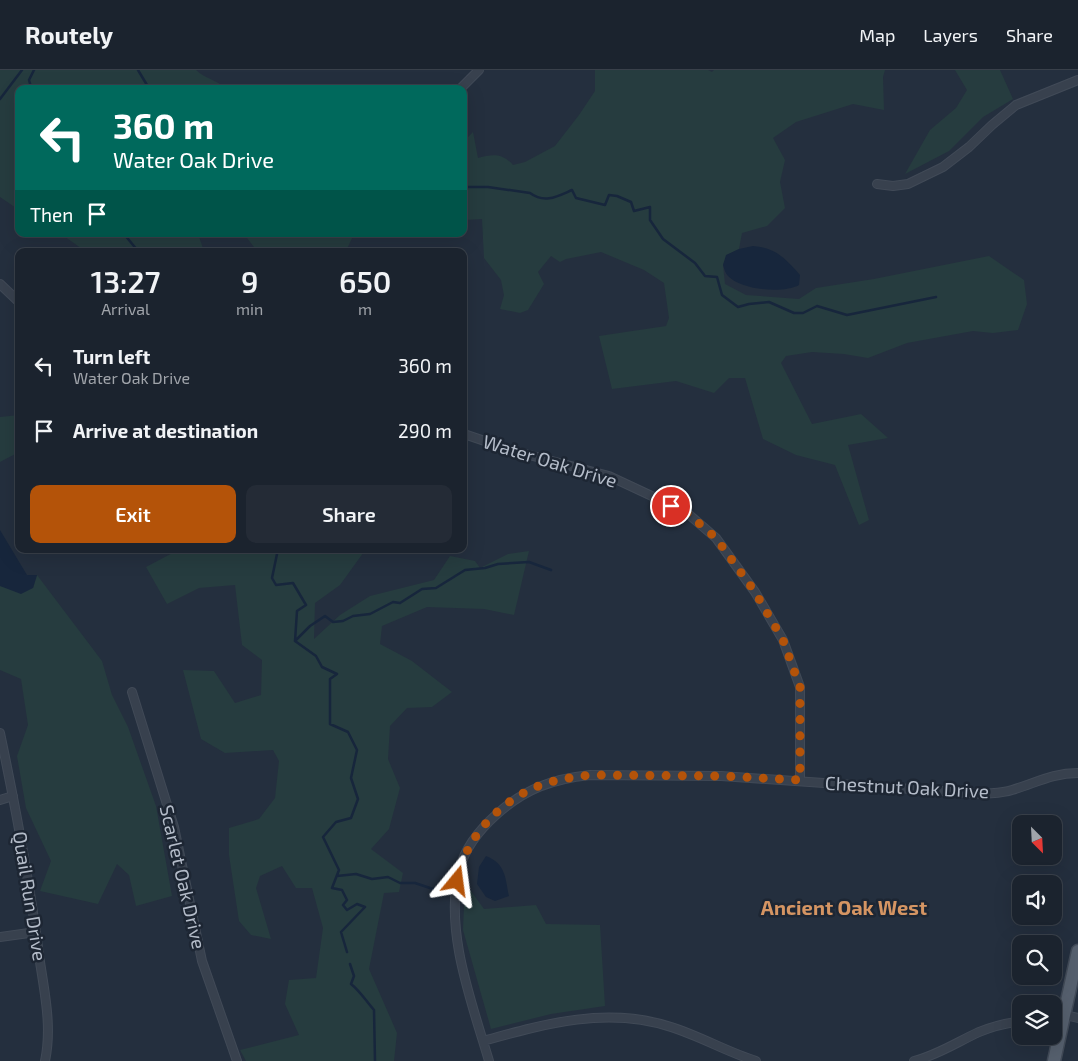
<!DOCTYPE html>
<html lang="en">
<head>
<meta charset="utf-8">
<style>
	:root { --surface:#1b232e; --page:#242b36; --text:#f1f3f6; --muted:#a0a4aa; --line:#39404a; --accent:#b45309 }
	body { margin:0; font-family:"Exo 2",sans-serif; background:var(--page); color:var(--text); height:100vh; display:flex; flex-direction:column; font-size:19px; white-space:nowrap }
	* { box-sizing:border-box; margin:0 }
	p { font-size:16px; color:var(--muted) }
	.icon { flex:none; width:28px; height:28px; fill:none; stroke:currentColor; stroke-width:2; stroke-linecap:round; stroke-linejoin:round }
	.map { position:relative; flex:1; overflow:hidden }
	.sheet { position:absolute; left:15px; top:178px; width:452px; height:305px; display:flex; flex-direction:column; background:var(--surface); border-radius:10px; box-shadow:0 5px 20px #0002,0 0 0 1px var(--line) }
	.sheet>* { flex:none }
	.hud { position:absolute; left:15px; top:15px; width:452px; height:152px; border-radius:10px; box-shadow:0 5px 20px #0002,0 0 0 1px var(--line); background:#00695c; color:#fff; overflow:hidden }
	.needle { width:32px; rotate:156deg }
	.controls { position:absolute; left:1012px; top:745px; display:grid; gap:10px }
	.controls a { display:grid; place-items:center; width:50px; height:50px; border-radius:10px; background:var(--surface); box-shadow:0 5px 20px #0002,0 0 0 1px var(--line); font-size:25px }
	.pin { position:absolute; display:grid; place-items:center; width:42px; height:42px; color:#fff; margin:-21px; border:2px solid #fff; border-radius:50%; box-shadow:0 1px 5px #0007 }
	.me { position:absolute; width:55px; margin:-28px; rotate:16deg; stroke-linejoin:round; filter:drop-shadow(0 0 4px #0008) }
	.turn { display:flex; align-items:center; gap:18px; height:105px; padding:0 15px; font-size:22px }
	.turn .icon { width:65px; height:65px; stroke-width:2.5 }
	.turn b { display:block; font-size:35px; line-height:42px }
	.then { display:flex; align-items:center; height:48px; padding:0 15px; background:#0003; gap:10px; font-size:19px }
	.eta { display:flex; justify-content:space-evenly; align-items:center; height:85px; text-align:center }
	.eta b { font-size:30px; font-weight:600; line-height:35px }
	.cta { display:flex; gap:10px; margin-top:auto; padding:10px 15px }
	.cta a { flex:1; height:58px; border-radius:10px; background:var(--accent); color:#fff; font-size:20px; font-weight:600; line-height:58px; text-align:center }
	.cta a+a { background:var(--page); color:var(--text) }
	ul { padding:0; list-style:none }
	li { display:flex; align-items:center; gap:15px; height:65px; padding:0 15px }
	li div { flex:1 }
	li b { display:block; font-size:19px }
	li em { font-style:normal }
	header { display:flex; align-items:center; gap:30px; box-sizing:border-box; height:70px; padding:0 25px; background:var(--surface); border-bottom:1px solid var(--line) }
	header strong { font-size:24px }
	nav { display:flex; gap:28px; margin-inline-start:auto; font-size:18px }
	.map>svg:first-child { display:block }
</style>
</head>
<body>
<header>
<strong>Routely</strong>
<nav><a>Map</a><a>Layers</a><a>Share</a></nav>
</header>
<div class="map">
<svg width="1078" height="991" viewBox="0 0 1078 991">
	<rect width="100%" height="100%" fill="#242f3e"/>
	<path fill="#263c3f" d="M0,0h196c9,9 22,10 30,19h-207v121l-19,-13z
		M595,0h113l4,2 2,-2h171l-2,7 1,33 -31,-6 -57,18 -23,16 12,22 -5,22 5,26 -18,18 -25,7 -3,16 -12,6 -4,10 2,19 21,11 53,4 17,-11 58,-9 115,-23 35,24 3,24 -9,26 -25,3 -20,-2 -66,12 -39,15 -24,-4 -32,-2 -26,4 -5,7 31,61 49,-10 27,24 -40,7 21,75 -10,5 -24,-60 -39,-10 -33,-16 -18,-61h-16l-15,15 -38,-12 -64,8 -13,-53 67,-10 3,-8 -5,-35 -20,-13 -43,-18 -35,7 -6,3 -9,-6 -13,16 6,12 -16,26 -8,3 -20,-4 4,-14 -3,-15 -17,-22 -2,-39 -18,1v-79l9,-9 5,26c15,-4 24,-5 35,7l12,-3 30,-16 24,-31 16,-24z
		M955,0h45l13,29 -30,18 -34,34 -44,23 25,-44 26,-22 11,-18z
		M61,164h137l6,17h-119z
		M244,164h110l-8,17h-89z
		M19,345v37l-19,10v-45z
		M180,479h186l-26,36 -25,18 -1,36 26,-24 30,-19 64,-16 16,-24 25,5 5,7 28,-14 21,-3 -15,64 -30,-6 -57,-2 -45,19 -2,18 32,17 40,31 -20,15 -25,1 -17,18 -2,33 12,29 -11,41 -18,20 32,24 -4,19 -15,1 -15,76 28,64 -3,28h-148l-6,-11 59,-15 -14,-31 4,-24 27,-2 7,-50 -11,-40h-16l-14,-22 -22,10 -4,12 15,51 -20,-4 -12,-14 -10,-66v-27l30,-9 16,-21 4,-37 -6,-11 -48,3 -24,-14 -18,-69 31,1 21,32 26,-8 1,-35 -20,-15 -7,-60 -36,3 -32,16 -21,-37z
		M37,505l65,86 10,34 16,32 28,79 16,90 -36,10 -7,-31 -12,-11 -19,40 -58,-13 11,-30 -25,-53 -9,-52 11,-31 -7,-46 -21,-9v-84l33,2z
		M465,813l19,26 52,-4 10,19 54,1 5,81 -54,8 -60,15 -28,-99z"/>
	<path fill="#17263c" d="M753,176c23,2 32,12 47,29l-1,10c-16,9 -58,5 -71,-9 -3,-3 -4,-8 -5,-11l3,-10 13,-6z
		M0,460l27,45h10l-4,13 -12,6 -21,-8z
		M486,786c20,8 19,21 23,40l-14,5 -9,-4 -9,-13 2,-17z"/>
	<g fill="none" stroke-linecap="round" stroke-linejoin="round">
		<path stroke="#17263c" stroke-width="2.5" d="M34,0l-5,10 2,7 4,2
			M138,0l9,15 -2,4
			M0,29l22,-29
			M464,117h24l42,6c15,11 28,3 42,-3l4,8 29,7 4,-10 8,1 14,6 3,9 16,-4v13l13,19 32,24 10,13 12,1 5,18 16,12 11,-3 20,-2 25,11h9l14,-7 30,9 89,-18
			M124,164l14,17
			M276,479l1,5 -5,24 4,7 17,-2 13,22 -9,6 -2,30 21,15 6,11 15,7 -7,5v45l18,8 9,18 -6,28 7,21 -7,19 -15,4 -13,15 16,33 -7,18 10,2 5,10 -4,5 4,5 10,-6 8,3 -24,25 6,20
			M295,571l15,-15 15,-10 8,6 10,-1 10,-5 17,-2 23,-12 7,1 22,-14 14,-1 29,-18 20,-2 13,-4 31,-2 22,8
			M337,806l19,-2 16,5 16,-2 12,6h15l18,6 9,-2
			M350,894l4,12 -3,8c9,7 15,17 23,26l1,51"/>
		<g stroke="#414a57" stroke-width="10">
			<path id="street" d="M460,19l19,-19
				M877,114l16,2 15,-2 35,-17 26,-20 23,-22 24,-20 62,-25
				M0,214l19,18
				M464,364l50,17 95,25 77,36 30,26 39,54 28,48 17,47v93
				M132,622l42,135 28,134 35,100
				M0,663c16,76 30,152 40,229 5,33 12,66 5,99
				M0,730l13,-4
				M0,867l36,-5
				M1054,946l11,-1 13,3
				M483,971c61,-17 124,-35 188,-14 29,9 56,25 85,34
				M489,991c-17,-58 -45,-130 -30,-191 6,-22 21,-41 38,-56 28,-25 55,-35 93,-39l131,1 263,18c9,-1 19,-1 28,-4 24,-7 40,-17 66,-17
				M914,991c24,-6 43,-19 65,-29 14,-6 28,-9 42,-11"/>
		</g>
		<g stroke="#414a57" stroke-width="15">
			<path id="primary" d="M1054,991l24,-110"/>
		</g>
		<use href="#street" stroke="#38414e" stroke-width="8"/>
		<use href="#primary" stroke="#56606e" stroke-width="12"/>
	</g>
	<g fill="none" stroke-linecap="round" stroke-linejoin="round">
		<path stroke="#b45309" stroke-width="9" stroke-dasharray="0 16.2" d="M457,811c8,-44 45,-83 87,-97 15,-5 30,-7 46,-9l131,1 79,4v-93l-17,-47 -28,-48 -39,-54 -30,-26 -15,-6"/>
	</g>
	<g text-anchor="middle" stroke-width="5" stroke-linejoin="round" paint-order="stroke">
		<g font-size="19" fill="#b4bcc9" stroke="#1d2633">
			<text transform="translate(550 391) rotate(17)" y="7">Water Oak Drive</text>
			<text transform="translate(907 717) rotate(3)" y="7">Chestnut Oak Drive</text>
			<text transform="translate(183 807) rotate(77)" y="7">Scarlet Oak Drive</text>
			<text transform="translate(30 826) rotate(81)" y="7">Quail Run Drive</text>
		</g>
		<g font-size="20" font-weight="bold" fill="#d59563" stroke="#1d2633">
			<text x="844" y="845">Ancient Oak West</text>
		</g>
	</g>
</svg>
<div class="controls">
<a><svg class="needle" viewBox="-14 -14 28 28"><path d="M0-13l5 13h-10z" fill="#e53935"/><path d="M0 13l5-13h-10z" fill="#a0a4aa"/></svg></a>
<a><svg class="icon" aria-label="sound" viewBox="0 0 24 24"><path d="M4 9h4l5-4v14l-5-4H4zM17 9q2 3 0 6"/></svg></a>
<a><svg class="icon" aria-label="search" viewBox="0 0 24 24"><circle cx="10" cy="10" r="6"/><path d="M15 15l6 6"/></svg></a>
<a><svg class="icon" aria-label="layers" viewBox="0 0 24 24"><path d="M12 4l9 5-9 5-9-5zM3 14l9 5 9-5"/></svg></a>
</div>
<div class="pin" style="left:671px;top:436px;background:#d93025"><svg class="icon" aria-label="arrive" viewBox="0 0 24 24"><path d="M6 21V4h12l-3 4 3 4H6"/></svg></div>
<svg class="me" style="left:457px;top:811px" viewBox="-20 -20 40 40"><path d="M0-17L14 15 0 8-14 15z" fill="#b45309" stroke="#fff" stroke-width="4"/></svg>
<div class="hud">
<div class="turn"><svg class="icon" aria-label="left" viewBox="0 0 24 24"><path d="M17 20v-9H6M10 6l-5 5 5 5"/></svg><div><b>360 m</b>Water Oak Drive</div></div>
<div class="then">Then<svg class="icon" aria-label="arrive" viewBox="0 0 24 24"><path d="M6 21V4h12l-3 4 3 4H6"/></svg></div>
</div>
<section class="sheet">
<div class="eta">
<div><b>13:27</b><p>Arrival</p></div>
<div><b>9</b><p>min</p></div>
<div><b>650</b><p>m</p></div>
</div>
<ul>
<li><svg class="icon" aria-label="left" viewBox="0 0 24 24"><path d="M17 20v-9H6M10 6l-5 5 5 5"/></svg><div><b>Turn left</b><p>Water Oak Drive</p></div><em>360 m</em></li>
<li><svg class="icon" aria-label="arrive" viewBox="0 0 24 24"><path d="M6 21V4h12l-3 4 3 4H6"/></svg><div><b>Arrive at destination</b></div><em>290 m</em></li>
</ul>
<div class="cta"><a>Exit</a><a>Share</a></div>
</section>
</div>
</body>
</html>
